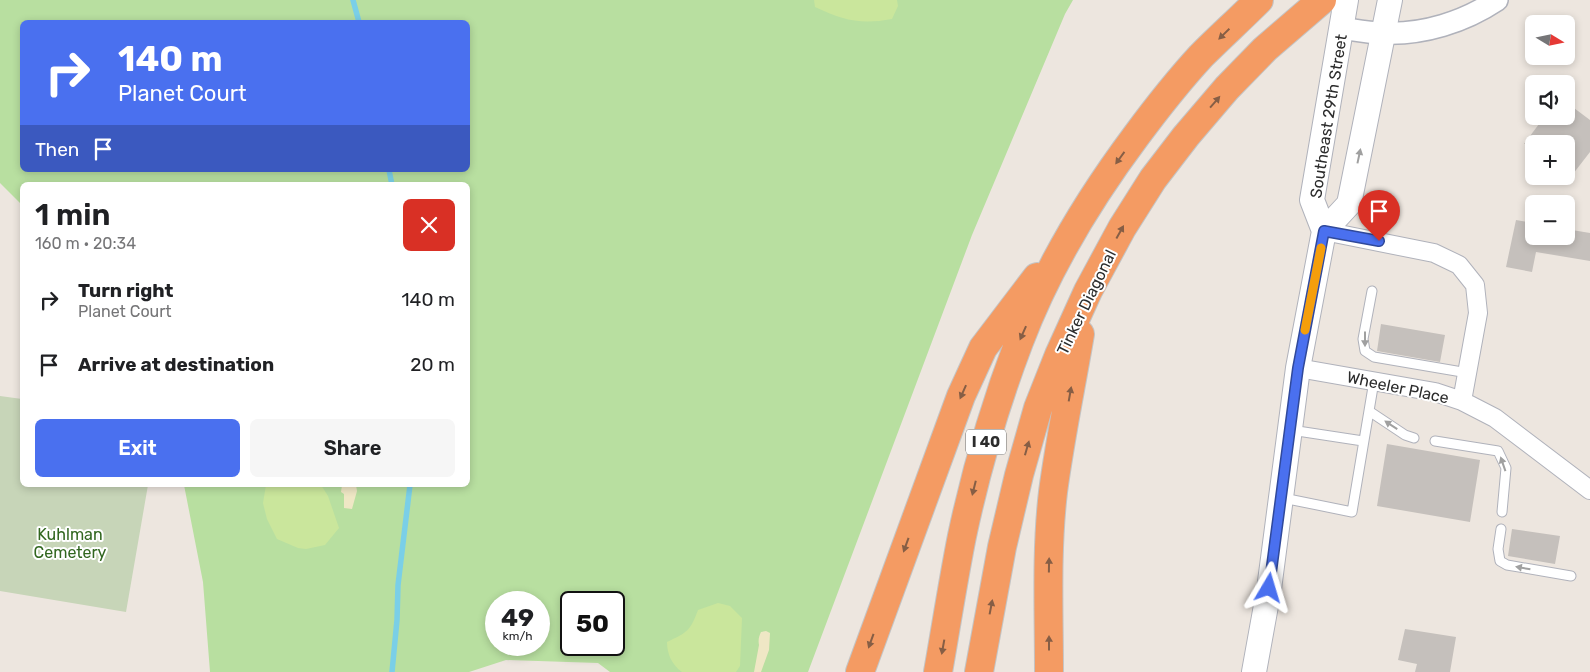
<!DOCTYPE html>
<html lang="en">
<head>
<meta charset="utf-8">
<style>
	:root { --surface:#fff; --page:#f6f6f6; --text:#202124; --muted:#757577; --accent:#4a70ef }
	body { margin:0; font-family:Rubik,sans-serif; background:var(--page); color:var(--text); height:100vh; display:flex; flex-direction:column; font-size:19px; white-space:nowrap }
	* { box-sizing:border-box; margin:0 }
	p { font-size:16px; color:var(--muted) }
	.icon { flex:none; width:28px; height:28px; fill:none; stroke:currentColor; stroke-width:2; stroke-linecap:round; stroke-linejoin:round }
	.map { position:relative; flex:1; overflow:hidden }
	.sheet { position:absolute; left:20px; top:182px; width:450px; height:305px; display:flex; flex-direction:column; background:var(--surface); border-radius:8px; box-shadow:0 2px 8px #0003 }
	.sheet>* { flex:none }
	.guide { position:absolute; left:20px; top:20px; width:450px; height:152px; border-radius:8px; box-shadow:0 2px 8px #0003; background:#4a70ef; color:#fff; overflow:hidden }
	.needle { width:32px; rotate:100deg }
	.controls { position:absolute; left:1525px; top:15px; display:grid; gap:10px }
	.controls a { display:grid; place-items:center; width:50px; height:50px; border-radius:8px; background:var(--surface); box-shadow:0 2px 8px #0003; font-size:25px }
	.speed { position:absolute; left:485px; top:591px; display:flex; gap:10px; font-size:25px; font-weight:700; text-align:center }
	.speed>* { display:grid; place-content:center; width:65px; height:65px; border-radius:50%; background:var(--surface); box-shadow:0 2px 8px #0003; line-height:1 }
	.speed small { font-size:12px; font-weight:400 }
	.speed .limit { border:2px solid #111; border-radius:8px; background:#fff; color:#111 }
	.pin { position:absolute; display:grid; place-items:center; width:42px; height:42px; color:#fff; margin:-51px -21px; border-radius:50% 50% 50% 0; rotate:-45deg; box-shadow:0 0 5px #0007 }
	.pin .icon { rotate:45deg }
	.me { position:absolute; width:55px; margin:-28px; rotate:7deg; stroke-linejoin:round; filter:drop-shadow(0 0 4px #0008) }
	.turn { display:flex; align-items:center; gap:18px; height:105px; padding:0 15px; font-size:22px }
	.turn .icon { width:65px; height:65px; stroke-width:2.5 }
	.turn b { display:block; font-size:35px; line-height:42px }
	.then { display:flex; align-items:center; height:48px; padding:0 15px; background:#0003; gap:10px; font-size:19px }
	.round { display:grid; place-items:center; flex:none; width:52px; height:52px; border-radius:8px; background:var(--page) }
	.headline { display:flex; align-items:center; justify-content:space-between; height:85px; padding:0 15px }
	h1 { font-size:30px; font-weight:600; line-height:38px }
	.action { display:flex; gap:10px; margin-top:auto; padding:10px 15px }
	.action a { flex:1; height:58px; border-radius:8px; background:var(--accent); color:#fff; font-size:20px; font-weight:600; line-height:58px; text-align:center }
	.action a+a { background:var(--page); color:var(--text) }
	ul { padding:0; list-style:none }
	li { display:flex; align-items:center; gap:15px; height:65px; padding:0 15px }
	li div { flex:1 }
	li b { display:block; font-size:19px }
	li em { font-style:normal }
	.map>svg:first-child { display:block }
</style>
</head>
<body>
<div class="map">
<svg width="1590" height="672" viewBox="0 0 1590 672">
	<rect width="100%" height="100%" fill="#ede6df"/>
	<path fill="#b8dfa0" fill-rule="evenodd" d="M0,0h1073l-8,14 -93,221 -164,437h-198l-12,-9 -92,-3 -37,12h-259l-7,-90 -19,-97h284v-300h-446v20l-22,-22zM22,22h446v148h-446zM496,602h43v43h-43zM571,602h43v43h-43z"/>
	<path fill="#efe7c5" d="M342,485h14l1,6 -5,18 -8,-1v-14l-3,-2z
		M766,631l4,2 -1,17 -8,22h-7l5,-27c-1,-5 0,-9 2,-13z"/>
	<path fill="#c7d5b8" d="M0,396l22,3v86h126l-22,127 -126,-21z"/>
	<path fill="#cae69c" d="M814,0h83l1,6 -6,13c-32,6 -49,1 -77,-12z
		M266,485h55l7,11 11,32 -14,17 -19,4 -8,-1 -21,-9 -10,-20 -4,-16z
		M718,603l12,3 12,12 -2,48 -4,6h-54c-10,-7 -15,-18 -15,-30 21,-10 23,-11 31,-32z"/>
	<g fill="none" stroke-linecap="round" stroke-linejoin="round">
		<path stroke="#7acfe7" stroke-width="5.5" d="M353,0l6,22
			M389,170l3,15
			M392,672l5,-52 1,-35 12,-100"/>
	</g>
	<path fill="#c5c0bc" d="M1566,102l24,18v32l-24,31v-39h-42l21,-28h21z
		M1516,220l18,3v13h32v-7l24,4v28l-54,-9 -4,20 -26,-5z
		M1381,324l64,11 -5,27 -63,-11z
		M1387,444l93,16 -10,62 -93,-16z
		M1512,529l48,7 -5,28 -47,-8z
		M1405,629l51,8 -6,35h-35l2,-8 -19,-4z"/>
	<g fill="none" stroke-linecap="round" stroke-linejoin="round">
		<g stroke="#b0b2bb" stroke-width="11">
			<path id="service" d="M1372,291l-9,48 2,12 9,6 94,16
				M1369,411l36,24 9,3
				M1291,430l72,11
				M1435,441l63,10 8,17 -4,44
				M1283,498l69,14 22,-131
				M1501,529l-3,20 2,12 7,4 64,11"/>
		</g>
		<g stroke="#b0b2bb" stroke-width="20">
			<path id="minor" d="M1324,231l110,22 25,12 16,20 3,28 -16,88
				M1298,368l137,24 27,9 33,17 95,72"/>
		</g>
		<g stroke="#b0b2bb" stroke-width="24">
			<path id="tertiary" d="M1341,28c14,2 29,5 42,5 40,2 81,-11 114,-33"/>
		</g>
		<g stroke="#b0b2bb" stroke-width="26">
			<path id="secondary" d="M1324,231l-12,-31 34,-200
				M1254,672l15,-83 29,-221 26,-137 25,-27 41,-204"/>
		</g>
		<g stroke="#c4c4c4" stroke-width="30">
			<path id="motorway" d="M860,672l101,-276 22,-48 54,-71
				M938,672c8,-45 15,-91 24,-136 14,-66 33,-131 57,-194 28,-74 70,-143 117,-206 20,-27 42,-55 65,-80 19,-19 39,-37 58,-56
				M979,672l23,-125 17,-72 19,-67 21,-53 29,-64 34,-63 31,-49 33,-43 41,-48 38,-39 57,-49
				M1049,672c0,-60 -3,-120 4,-180 7,-53 18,-105 27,-158"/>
		</g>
		<use href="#service" stroke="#fff" stroke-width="9"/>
		<use href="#minor" stroke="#fff" stroke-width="18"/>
		<use href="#tertiary" stroke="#fff" stroke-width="21"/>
		<use href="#secondary" stroke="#fff" stroke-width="24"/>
		<use href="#motorway" stroke="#f49b63" stroke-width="28"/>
	</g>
	<defs><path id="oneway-solid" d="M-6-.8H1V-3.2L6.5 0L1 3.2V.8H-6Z" transform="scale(1.25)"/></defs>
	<g fill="#865e45">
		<use href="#oneway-solid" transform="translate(1224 34) rotate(136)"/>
		<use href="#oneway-solid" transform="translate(1215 102) rotate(-49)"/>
		<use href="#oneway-solid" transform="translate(1120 158) rotate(126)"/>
		<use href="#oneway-solid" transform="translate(1120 232) rotate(-61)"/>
		<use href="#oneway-solid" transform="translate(1023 333) rotate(114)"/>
		<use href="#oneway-solid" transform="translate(963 392) rotate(114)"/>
		<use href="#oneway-solid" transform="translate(1070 394) rotate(-80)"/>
		<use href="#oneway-solid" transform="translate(1027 448) rotate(-74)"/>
		<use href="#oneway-solid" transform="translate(974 488) rotate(104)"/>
		<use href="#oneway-solid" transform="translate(906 545) rotate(110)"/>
		<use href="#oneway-solid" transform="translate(1049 565) rotate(-89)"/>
		<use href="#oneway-solid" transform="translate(991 607) rotate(-79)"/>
		<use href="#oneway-solid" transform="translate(871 641) rotate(110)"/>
		<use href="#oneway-solid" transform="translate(1049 643) rotate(-90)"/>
		<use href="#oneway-solid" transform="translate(943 647) rotate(100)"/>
	</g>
	<g fill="#a0a0a0">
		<use href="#oneway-solid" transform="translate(1359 156) rotate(-78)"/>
		<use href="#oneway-solid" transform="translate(1365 339) rotate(90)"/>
		<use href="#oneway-solid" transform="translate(1391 425) rotate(-147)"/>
		<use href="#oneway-solid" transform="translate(1503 464) rotate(-109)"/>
		<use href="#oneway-solid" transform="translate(1523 568) rotate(-170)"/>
	</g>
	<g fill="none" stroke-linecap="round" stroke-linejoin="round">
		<g stroke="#30499b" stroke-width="12">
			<path id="route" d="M1269,588l29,-220 26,-137 55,10"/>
		</g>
		<use href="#route" stroke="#4a70ef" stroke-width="9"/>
		<path stroke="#f59e0b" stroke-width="9" d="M1305,330l16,-82"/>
	</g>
	<g text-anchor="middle" stroke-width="4" stroke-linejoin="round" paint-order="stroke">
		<rect fill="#fff" stroke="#6b6b6b" stroke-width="1" x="966" y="429.5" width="40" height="25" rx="4"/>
		<g font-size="15" font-weight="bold" fill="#2c2c2c">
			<text x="986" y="447">I 40</text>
		</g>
		<g font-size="16" fill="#2c2c2c" stroke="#fff">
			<text transform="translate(1328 116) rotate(-81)" y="6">Southeast 29th Street</text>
			<text transform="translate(1086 302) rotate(-64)" y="6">Tinker Diagonal</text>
			<text transform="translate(1398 387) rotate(12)" y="6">Wheeler Place</text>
		</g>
		<g font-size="16" fill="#31661f" stroke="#fff">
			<text x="70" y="540">Kuhlman<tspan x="70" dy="18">Cemetery</tspan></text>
		</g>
	</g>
</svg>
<div class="controls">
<a><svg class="needle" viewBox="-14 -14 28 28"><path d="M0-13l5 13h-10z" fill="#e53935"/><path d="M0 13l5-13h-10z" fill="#757577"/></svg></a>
<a><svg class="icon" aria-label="sound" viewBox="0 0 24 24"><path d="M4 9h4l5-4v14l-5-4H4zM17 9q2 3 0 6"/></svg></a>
<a>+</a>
<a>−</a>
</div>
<div class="speed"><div>49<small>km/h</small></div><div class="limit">50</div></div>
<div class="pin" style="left:1379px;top:241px;background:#d93025"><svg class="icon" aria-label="arrive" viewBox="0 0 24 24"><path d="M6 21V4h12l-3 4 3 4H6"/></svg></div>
<svg class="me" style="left:1269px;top:588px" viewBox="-20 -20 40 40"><path d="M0-17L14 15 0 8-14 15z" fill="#4a70ef" stroke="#fff" stroke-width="4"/></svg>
<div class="guide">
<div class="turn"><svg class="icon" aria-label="right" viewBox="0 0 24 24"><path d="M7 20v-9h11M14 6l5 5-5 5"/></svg><div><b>140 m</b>Planet Court</div></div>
<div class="then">Then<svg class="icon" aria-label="arrive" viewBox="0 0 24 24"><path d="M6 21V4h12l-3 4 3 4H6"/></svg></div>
</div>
<section class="sheet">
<div class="headline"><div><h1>1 min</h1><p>160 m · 20:34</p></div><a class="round" style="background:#d93025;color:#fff"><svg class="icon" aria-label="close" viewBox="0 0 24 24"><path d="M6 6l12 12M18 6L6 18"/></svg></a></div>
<ul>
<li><svg class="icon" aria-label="right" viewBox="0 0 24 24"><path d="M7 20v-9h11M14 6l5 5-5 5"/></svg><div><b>Turn right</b><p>Planet Court</p></div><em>140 m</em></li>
<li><svg class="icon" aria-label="arrive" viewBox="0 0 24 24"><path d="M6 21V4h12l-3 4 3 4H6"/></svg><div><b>Arrive at destination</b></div><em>20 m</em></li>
</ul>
<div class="action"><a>Exit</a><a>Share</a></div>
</section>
</div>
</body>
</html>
